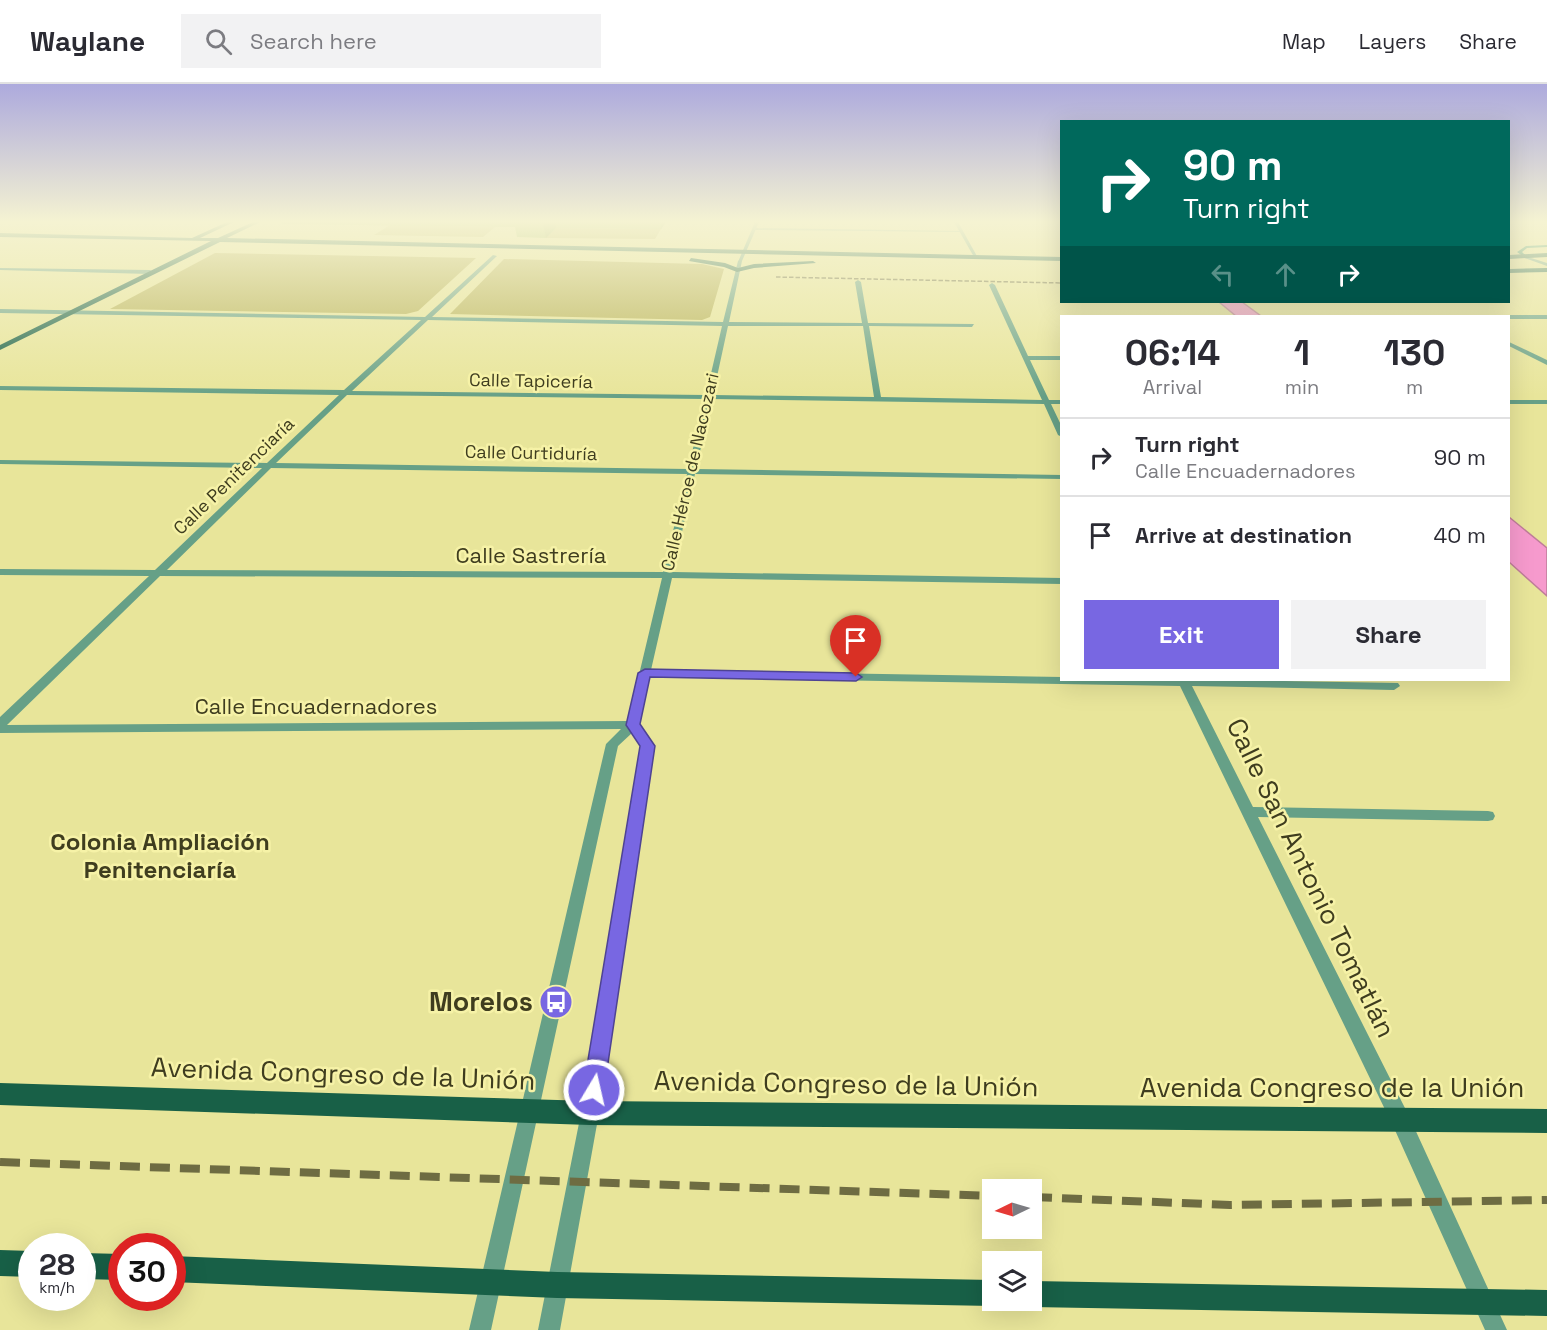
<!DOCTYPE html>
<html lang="en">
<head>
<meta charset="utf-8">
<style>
	:root { --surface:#fff; --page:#f2f2f3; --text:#2b2b33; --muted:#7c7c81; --line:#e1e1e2; --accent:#7867e2 }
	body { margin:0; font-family:"Space Grotesk",sans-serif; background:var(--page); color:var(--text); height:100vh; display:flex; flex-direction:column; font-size:22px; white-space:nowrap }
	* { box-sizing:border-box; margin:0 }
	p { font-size:20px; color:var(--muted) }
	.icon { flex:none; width:33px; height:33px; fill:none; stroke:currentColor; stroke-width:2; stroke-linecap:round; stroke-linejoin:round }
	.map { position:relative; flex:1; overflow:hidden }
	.panel { position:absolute; left:1060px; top:231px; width:450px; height:366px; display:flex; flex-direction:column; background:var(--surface); border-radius:0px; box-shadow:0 6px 24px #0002 }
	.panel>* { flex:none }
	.top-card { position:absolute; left:1060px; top:36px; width:450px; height:183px; border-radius:0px; box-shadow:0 6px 24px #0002; background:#00695c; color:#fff; overflow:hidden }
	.needle { width:39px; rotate:265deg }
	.buttons { position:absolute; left:982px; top:1095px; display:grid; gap:12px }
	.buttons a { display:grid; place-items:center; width:60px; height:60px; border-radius:0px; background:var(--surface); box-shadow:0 6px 24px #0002; font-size:30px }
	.speed { position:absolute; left:18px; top:1149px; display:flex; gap:12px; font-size:30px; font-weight:700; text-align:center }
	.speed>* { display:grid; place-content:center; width:78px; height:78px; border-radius:50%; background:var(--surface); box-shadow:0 6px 24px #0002; line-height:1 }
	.speed small { font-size:15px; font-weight:400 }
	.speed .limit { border:9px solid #d22; background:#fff; color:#111 }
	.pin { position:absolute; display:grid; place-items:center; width:51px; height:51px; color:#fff; margin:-62px -26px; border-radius:50% 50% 50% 0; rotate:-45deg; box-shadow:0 0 6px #0007 }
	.pin .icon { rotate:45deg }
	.me { position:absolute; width:66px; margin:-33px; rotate:9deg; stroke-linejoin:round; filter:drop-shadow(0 0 4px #0008) }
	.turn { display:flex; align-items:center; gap:21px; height:126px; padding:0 24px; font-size:27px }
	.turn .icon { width:78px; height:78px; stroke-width:2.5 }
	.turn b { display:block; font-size:42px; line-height:51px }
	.lanes { display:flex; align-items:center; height:57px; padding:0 24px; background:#0003; justify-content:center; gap:30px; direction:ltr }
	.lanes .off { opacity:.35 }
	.eta { display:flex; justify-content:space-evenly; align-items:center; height:102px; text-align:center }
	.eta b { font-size:36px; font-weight:700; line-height:42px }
	.primary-button { display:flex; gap:12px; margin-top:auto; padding:12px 24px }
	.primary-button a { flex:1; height:69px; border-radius:0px; background:var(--accent); color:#fff; font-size:24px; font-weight:700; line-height:69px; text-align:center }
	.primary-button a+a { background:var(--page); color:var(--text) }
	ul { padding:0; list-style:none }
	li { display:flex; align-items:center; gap:18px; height:78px; padding:0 24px; border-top:2px solid var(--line) }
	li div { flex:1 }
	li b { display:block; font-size:22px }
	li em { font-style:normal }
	header { display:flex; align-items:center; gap:36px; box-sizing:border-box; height:84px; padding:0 30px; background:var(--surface); border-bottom:2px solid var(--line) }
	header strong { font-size:28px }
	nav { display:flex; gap:33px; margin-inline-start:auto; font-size:21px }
	.search { width:420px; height:54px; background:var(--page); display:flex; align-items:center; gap:15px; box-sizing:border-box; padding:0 21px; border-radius:0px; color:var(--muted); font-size:22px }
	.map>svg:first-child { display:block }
</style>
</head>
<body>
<header>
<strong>Waylane</strong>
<div class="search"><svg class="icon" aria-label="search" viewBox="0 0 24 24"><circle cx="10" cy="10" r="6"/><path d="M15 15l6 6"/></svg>Search here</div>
<nav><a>Map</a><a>Layers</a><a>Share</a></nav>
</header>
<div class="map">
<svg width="1547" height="1246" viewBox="0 0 1547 1246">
	<rect width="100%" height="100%" fill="#e8e59a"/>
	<path fill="#b7b155" d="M390,141l105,2 -12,10 -109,-2z
		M556,144l105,1 -6,10 -109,-1z
		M215,169l261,5 -58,53 -12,3 -296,-5z
		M504,175l198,5 22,5 -14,48 -8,3 -252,-6z"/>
	<path fill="#f69acd" stroke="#bf7e99" stroke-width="1.5" d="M1219,218h23l19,14h-25z
		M1509,433l38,31v48l-38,-34z"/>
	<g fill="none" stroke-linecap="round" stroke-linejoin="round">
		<path fill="#66a087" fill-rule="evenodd" d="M755,144l206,3 2,1 -210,-2z
			M493,171l4,1 -65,61 291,5 15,-61 2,-1 2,1 -13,61 133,1 -7,-41 3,-2 3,2 7,41 106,1 -2,3 -103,-1 12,71 161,3 -53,-115 3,-2 3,2 33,71h34v4h-32l19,40h13v4h-11l11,23v10l-4,-2 -14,-31 -332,-5 -16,70 366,6v4l-367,-5 -22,98 389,6v6l-390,-6 -21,92 411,7v3h170l166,3 2,3 -6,4 -202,-4 61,121 235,4 5,1 2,4 -2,4 -5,1 -230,-4 150,297 99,216h-22l-91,-202 -214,-442 -530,-9 -11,48 15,21 -55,367 -39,217h-22l43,-217 61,-367 -10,-13 -14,13 -127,584h-22l137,-586 15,-15 -621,4v-16l149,-141 -149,-1v-6l155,1 107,-102 -262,-4v-4l267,3 72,-68 -339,-5v-4l344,4 77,-70 -421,-7v-4l425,8zM428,236l294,6 -16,69 -354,-4zM728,242h135l11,71 -161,-2zM347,311l358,4 -17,70 -412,-6zM271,384l416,6 -24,98 -496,-2zM160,492l502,2 -34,143 -621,4z
			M0,184l150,2 3,2 -3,2 -150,-4z
			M1509,231h38v4h-38v-3h-3z
			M1509,258l38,18v5l-38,-19z
			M1509,316h38v4h-38z"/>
		<path fill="#66a087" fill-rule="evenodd" d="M755,138h4l-17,39 -4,1z
			M954,138h4l20,36 -4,-1z
			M1522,171l25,8v3l-25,-9z"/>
		<path fill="#0c7f5d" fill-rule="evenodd" d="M1547,161v2l-20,1 -5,4 4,4 -2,1 -7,-5 9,-6z"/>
		<path fill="#186047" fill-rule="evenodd" d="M227,138h7l-34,16h18l35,-16h7l-33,16 835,19v4l-842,-19 -220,108v-5l211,-104 -211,-4v-4l192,5z
			M1547,169v4l-38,2v-4z
			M691,174l34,5 13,5 16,-4 59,-3 3,2 -62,5 -17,4 -13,-5 -35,-6z
			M1547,184v4l-38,1v-4z
			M0,999l590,18 957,8v24l-957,-8 -590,-20z
			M0,1166l32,1v26l-32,-1z
			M82,1169l40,1v26l-40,-1z
			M172,1172l385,16 436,8v20h10l-10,6 -436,-8 -385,-16z
			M1032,1197l515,9v26l-515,-9 -9,-4 -2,-3h11z"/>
		<path stroke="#6e6c42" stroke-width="1.5" stroke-dasharray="4.5 2" stroke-linecap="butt" d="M776,193l286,6"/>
		<path stroke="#6e6c42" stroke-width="8" stroke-dasharray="20 10" stroke-linecap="butt" d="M0,1078l993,34
			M1032,1113l198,8 317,-5"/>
	</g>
	<path fill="#91b64d" d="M281,138h385l-5,7 -105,-1 -10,10 -29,-1 -2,-10 -233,-3z"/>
	<path fill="#76943e" d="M543,138h12l1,6 -10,10z
		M661,138h5l-5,7z"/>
	<linearGradient id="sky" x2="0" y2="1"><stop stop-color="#adaadd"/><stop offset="0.44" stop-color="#f5f3d2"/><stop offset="1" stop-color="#f5f3d2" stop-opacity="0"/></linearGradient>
	<rect width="1547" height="313" fill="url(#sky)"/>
	<path fill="#7867e2" stroke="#4e4393" stroke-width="1.5" d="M645,585l211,4 6,4 -6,4 -206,-4 -10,47 15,22 -51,344 -3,8 -7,3 -8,-3 -3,-8 57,-344 -14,-21 12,-52z"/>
	<defs>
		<g id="bus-disc" transform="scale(1.725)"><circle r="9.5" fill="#7867e2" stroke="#f6f2a7"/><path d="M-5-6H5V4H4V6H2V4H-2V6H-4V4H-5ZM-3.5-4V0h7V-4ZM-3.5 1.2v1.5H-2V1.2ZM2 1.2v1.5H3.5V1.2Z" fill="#fff"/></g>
	</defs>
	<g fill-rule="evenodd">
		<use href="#bus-disc" x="556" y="918"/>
	</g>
	<g text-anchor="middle" stroke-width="5" stroke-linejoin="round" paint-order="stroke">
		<g font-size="18" fill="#3f3d1f" stroke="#f6f2a7">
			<text transform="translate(531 297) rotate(1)" y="6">Calle Tapicería</text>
			<text transform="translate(531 369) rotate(1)" y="6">Calle Curtiduría</text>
			<text transform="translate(690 388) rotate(-77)" y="6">Calle Héroe de Nacozari</text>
			<text transform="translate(234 392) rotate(-44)" y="6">Calle Penitenciaría</text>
		</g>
		<g font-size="22" fill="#3f3d1f" stroke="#f6f2a7">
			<text x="531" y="479">Calle Sastrería</text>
			<text x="316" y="630">Calle Encuadernadores</text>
		</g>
		<g font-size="24" font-weight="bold" fill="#3f3d1f" stroke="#f6f2a7">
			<text x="160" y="766">Colonia Ampliación<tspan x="160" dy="28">Penitenciaría</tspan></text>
		</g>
		<g font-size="27" fill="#3f3d1f" stroke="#f6f2a7">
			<text transform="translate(1311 794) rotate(64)" y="9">Calle San Antonio Tomatlán</text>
			<text transform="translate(343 990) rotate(2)" y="9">Avenida Congreso de la Unión</text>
			<text transform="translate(846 1000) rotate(1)" y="9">Avenida Congreso de la Unión</text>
			<text x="1332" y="1013">Avenida Congreso de la Unión</text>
		</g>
		<g font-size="27" font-weight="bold" fill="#3f3d1f" stroke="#f6f2a7" text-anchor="end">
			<text x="533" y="927">Morelos</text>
		</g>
	</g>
</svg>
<div class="buttons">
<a><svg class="needle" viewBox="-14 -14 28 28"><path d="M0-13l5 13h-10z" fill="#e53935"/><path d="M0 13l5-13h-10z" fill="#7c7c81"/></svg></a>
<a><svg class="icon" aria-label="layers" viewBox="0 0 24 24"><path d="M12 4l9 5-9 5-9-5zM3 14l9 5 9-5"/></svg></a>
</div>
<div class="speed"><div>28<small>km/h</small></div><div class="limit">30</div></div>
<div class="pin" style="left:856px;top:593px;background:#d93025"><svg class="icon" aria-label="arrive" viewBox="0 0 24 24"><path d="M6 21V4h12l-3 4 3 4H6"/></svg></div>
<svg class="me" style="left:594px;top:1006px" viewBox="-20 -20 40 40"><circle r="17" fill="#7867e2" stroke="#fff" stroke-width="3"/><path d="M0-11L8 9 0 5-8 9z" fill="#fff"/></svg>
<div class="top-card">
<div class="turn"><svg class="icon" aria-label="right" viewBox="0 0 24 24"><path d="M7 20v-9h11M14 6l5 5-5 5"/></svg><div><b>90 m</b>Turn right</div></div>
<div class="lanes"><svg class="icon off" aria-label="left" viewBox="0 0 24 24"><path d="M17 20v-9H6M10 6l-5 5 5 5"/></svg><svg class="icon off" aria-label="ahead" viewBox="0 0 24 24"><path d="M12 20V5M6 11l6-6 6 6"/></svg><svg class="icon" aria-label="right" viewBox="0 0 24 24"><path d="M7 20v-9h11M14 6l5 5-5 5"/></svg></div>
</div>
<section class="panel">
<div class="eta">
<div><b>06:14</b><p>Arrival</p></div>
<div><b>1</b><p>min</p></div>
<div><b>130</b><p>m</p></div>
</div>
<ul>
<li><svg class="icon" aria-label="right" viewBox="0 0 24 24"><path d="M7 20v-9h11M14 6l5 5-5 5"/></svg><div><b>Turn right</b><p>Calle Encuadernadores</p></div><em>90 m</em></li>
<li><svg class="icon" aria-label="arrive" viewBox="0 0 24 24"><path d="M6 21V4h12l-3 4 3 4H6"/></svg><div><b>Arrive at destination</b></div><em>40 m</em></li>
</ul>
<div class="primary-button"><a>Exit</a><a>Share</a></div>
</section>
</div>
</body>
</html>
